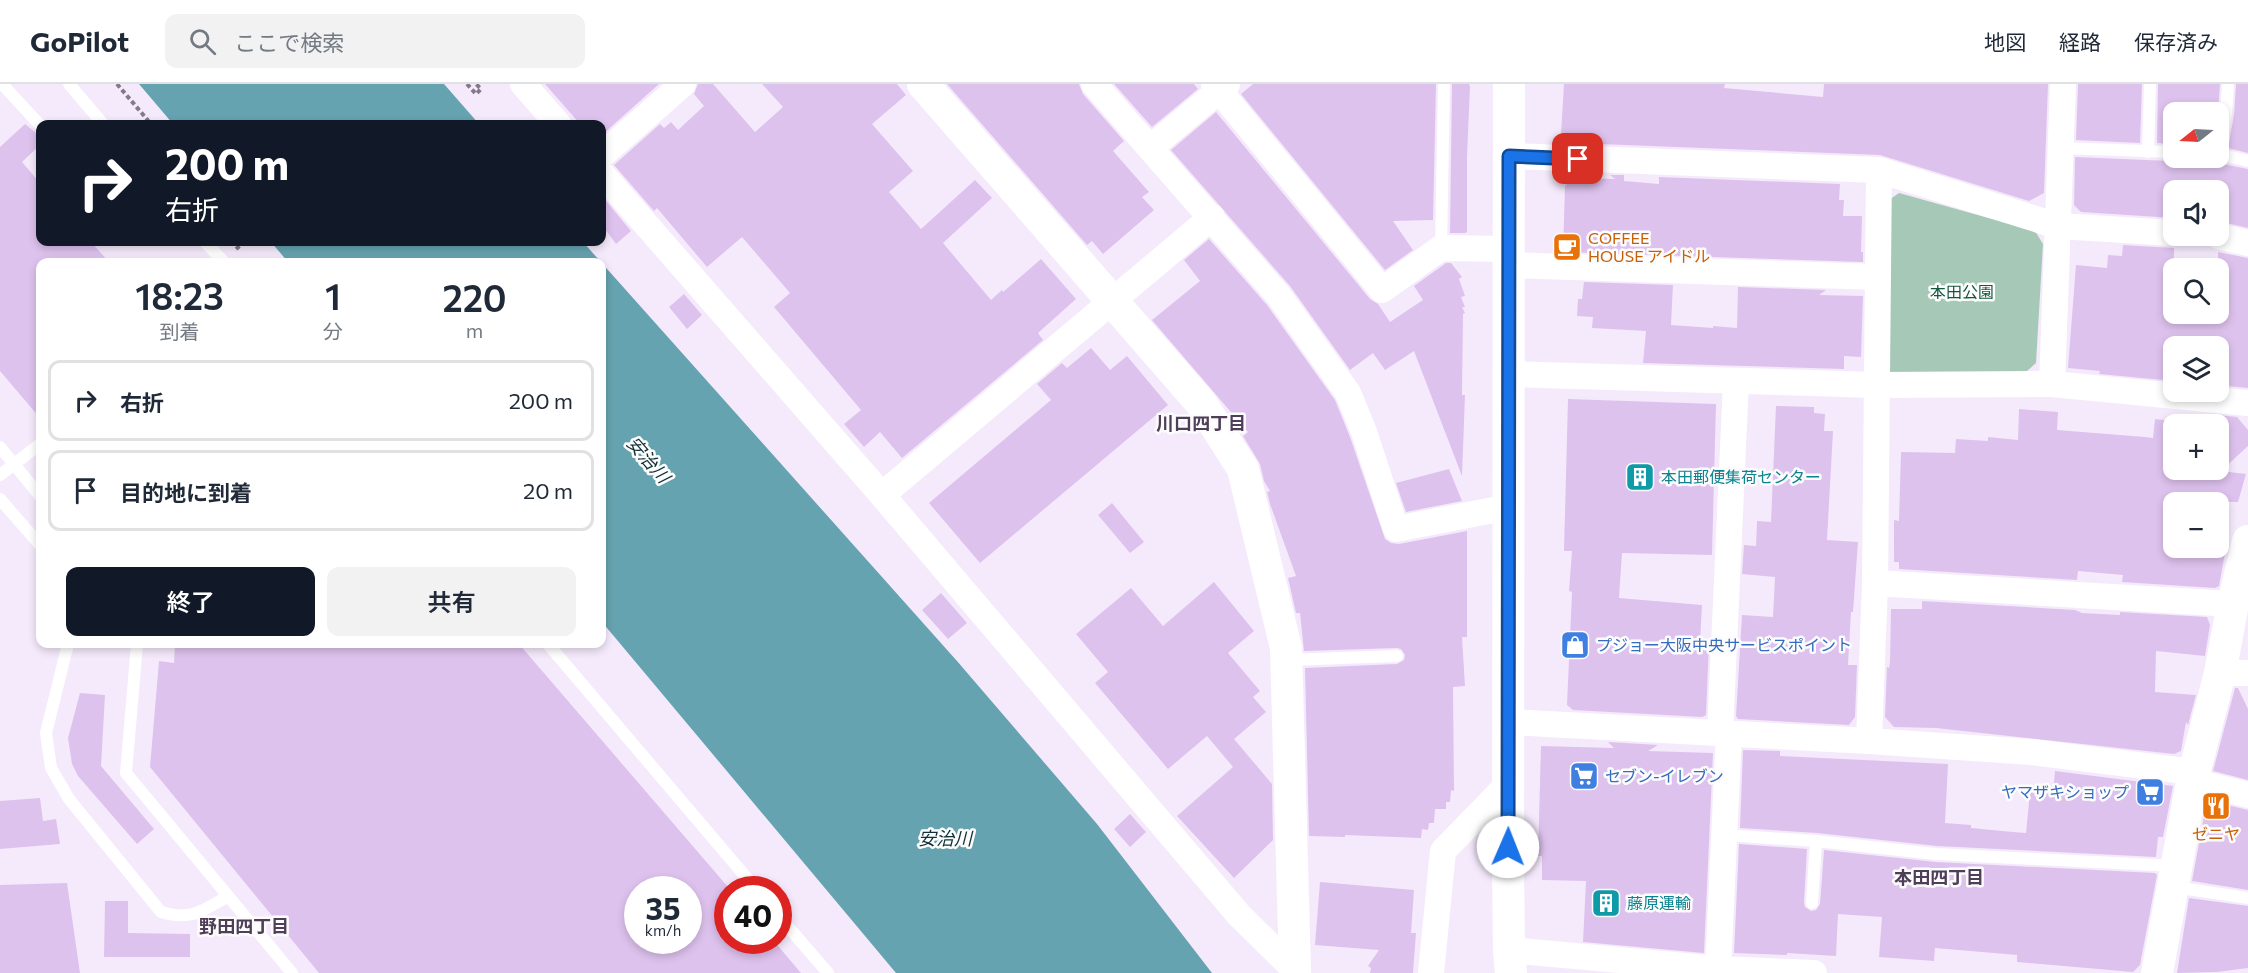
<!DOCTYPE html>
<html lang="ja">
<head>
<meta charset="utf-8">
<style>
	:root { --surface:#fff; --page:#f2f2f3; --text:#1f2937; --muted:#747a83; --line:#e0e1e3; --accent:#111827 }
	body { margin:0; font-family:Commissioner,"Noto Sans JP",sans-serif; background:var(--page); color:var(--text); height:100vh; display:flex; flex-direction:column; font-size:22px; white-space:nowrap }
	* { box-sizing:border-box; margin:0 }
	p { font-size:20px; color:var(--muted) }
	.icon { flex:none; width:33px; height:33px; fill:none; stroke:currentColor; stroke-width:2; stroke-linecap:round; stroke-linejoin:round }
	.map { position:relative; flex:1; overflow:hidden }
	.panel { position:absolute; left:36px; top:174px; width:570px; height:390px; display:flex; flex-direction:column; background:var(--surface); border-radius:12px; box-shadow:0 3px 9px #0003 }
	.panel>* { flex:none }
	.banner { position:absolute; left:36px; top:36px; width:570px; height:126px; border-radius:12px; box-shadow:0 3px 9px #0003; background:#111827; color:#fff; overflow:hidden }
	.needle { width:39px; rotate:252deg }
	.buttons { position:absolute; left:2163px; top:18px; display:grid; gap:12px }
	.buttons a { display:grid; place-items:center; width:66px; height:66px; border-radius:12px; background:var(--surface); box-shadow:0 3px 9px #0003; font-size:30px }
	.speed { position:absolute; left:624px; top:792px; display:flex; gap:12px; font-size:30px; font-weight:700; text-align:center }
	.speed>* { display:grid; place-content:center; width:78px; height:78px; border-radius:50%; background:var(--surface); box-shadow:0 3px 9px #0003; line-height:1 }
	.speed small { font-size:15px; font-weight:400 }
	.speed .limit { border:9px solid #d22; background:#fff; color:#111 }
	.pin { position:absolute; display:grid; place-items:center; width:51px; height:51px; color:#fff; margin:-26px; border-radius:12px; box-shadow:0 3px 9px #0006 }
	.me { position:absolute; width:66px; margin:-33px; rotate:1deg; stroke-linejoin:round; filter:drop-shadow(0 0 4px #0008) }
	.turn { display:flex; align-items:center; gap:21px; height:126px; padding:0 30px; font-size:27px }
	.turn .icon { width:78px; height:78px; stroke-width:2.5 }
	.turn b { display:block; font-size:42px; line-height:51px }
	.eta { display:flex; justify-content:space-evenly; align-items:center; height:102px; text-align:center }
	.eta b { font-size:36px; font-weight:600; line-height:42px }
	.cta { display:flex; gap:12px; margin-top:auto; padding:12px 30px }
	.cta a { flex:1; height:69px; border-radius:12px; background:var(--accent); color:#fff; font-size:24px; font-weight:600; line-height:69px; text-align:center }
	.cta a+a { background:var(--page); color:var(--text) }
	ul { padding:0; list-style:none }
	li { display:flex; align-items:center; gap:18px; height:81px; margin:0 12px 9px; padding:0 18px; border:3px solid var(--line); border-radius:12px }
	li div { flex:1 }
	li b { display:block; font-size:22px }
	li em { font-style:normal }
	header { display:flex; align-items:center; gap:36px; box-sizing:border-box; height:84px; padding:0 30px; background:var(--surface); border-bottom:2px solid var(--line) }
	header strong { font-size:28px }
	nav { display:flex; gap:33px; margin-inline-start:auto; font-size:21px }
	.search { width:420px; height:54px; background:var(--page); display:flex; align-items:center; gap:15px; box-sizing:border-box; padding:0 21px; border-radius:12px; color:var(--muted); font-size:22px }
	.map>svg:first-child { display:block }
</style>
</head>
<body>
<header>
<strong>GoPilot</strong>
<div class="search"><svg class="icon" aria-label="search" viewBox="0 0 24 24"><circle cx="10" cy="10" r="6"/><path d="M15 15l6 6"/></svg>ここで検索</div>
<nav><a>地図</a><a>経路</a><a>保存済み</a></nav>
</header>
<div class="map">
<svg width="2248" height="889" viewBox="0 0 2248 889">
	<rect width="100%" height="100%" fill="#f5eafc"/>
	<path fill="#a5c8b7" d="M1899,109l136,38 8,13 -7,119 -10,9 -131,4 -12,-10 3,-164z"/>
	<path fill="#66a3b0" d="M139,0h305l35,40h-306z
		M271,158h312l374,419 140,163 115,149h-316l-294,-351v-360h-314z"/>
	<path fill="#dec2ee" fill-rule="evenodd" d="M545,0h114l-57,51v-11h-22z
		M698,0h15l42,48 28,-25 -21,-23h135l9,11 -34,29 41,47 -24,21 32,37 54,-49 17,18 -49,45 48,57 11,-10 1,2 38,-33 35,40 -38,34 5,7 -141,118 -22,-26 -16,15 -20,-23 17,-14 -87,-103 16,-14 -48,-56 -35,30 -50,-59 -3,3 -40,-46 46,-41 4,4 7,-6 7,8 26,-24 -10,-12z
		M947,0h132l4,10 41,47 -11,10 36,41 -7,5 12,13 -51,44 -11,-13 -5,4z
		M1114,0h80l4,5 -46,38z
		M1253,0h183l-3,136 -40,1 20,29 -28,20 -144,-176z
		M1452,0h17l1,2 -3,71v75l-2,1h-15z
		M1564,0h161l-1,4 99,9 1,-13h224l-4,109 -15,8 -149,-46 -307,-12 -12,-9z
		M2078,0h64l-2,59 -64,-3z
		M2158,0h62l-2,28h-44v32l-17,-1z
		M2236,0h12v69l-20,-5 6,-33z
		M1216,28l154,187 8,5 12,18 33,-22 -9,-14 32,-23h5l11,14 -3,2 6,17 -4,1 4,10h-3l3,6 -2,1 -1,81h3l-3,81 -48,-125 -29,19 -12,-17 -23,17 -60,-84 -119,-136z
		M25,40l10,8 5,9v4l-18,17 18,21v59h51l18,20h-69v156l-40,-47v-224z
		M2075,73l143,6 30,6v59l-30,-7v-31h-44v28l-93,-6 -7,-7z
		M1610,91h14v6l35,3v-7l181,7 -1,16h5l-1,16h19l-1,36h2v10l-300,-10 2,-66 8,-8 42,1z
		M602,112l29,35 -15,13 -14,-19z
		M1209,155l58,66 68,95 15,37 35,102 6,4 8,1 68,-13v106h-5l3,49 -12,1 1,104 -3,-1 -1,12h-4v7h-11l-1,14h-5l-1,7 -6,-1 -1,9 -76,-3v2l-36,-1 -4,-168 92,-4 7,-4 1,-5 -4,-6 -4,-1 -93,3 -4,-38h-4l-8,-35 8,-2 -26,-72 -3,-12 3,-1 -6,-10 -4,-17 -17,-28 5,-4 -96,-112 48,-39 -16,-21z
		M2123,161l51,3v66h44v-62l30,6v130l-30,-3v-39h-44v35l-75,-7 1,-3 -32,-3 8,-103 31,3 1,-13 14,1z
		M1584,198l89,3 -2,40 42,3v-2l24,2 1,-41 88,3 -7,5 44,1 -2,61 -17,-1v13l-201,-6 3,-32 -54,-3 1,-11 -16,-1 1,-17h4z
		M684,210l18,21 -15,14 -18,-22z
		M1091,264l19,22 17,-14 41,49 -188,158 -51,-60 122,-103 -14,-16 25,-21 5,5z
		M1568,315l148,5 -4,151 -90,-2 -3,45 83,7 -2,38h9l-3,72 -4,2 -129,-7 -6,-5 5,-113 -3,-1 3,-40h-8z
		M1776,322l38,1v6l11,1 -1,17h9l-6,109 31,2 -5,70h-2l-3,53h9l-2,52 -6,8 -111,-6 -2,-3 6,-101 31,2 2,-40 -33,-3 2,-29 12,1 1,-25 14,1z
		M2019,325l39,3 -1,18 88,7 8,1 2,-19 19,2v49l44,1v-56l19,2 11,13v16l-27,25 25,3 -8,28h-64v46h52l-7,38 -4,2 -93,-6 1,-7 -45,-4 -1,9 -178,-11v-7h-5v-42l5,1 2,-69 54,1 1,-14 32,2v-4l30,3z
		M1449,385l13,32 -56,11 -10,-29z
		M1112,419l32,39 -14,11 -32,-38z
		M1214,498l40,49 -26,22 32,38 -7,6 13,15 -32,27 38,45 1,56 -39,38 -57,-62 56,-49 -26,-31 -39,33 -73,-86 13,-11 -32,-38 55,-46 32,38z
		M941,509l26,30 -19,16 -26,-29z
		M1922,517l153,9 7,3 38,2v-3l87,5 3,8 -5,31 -49,-5 -1,41 41,3 -8,30 -2,-3 -5,29 -7,3 -238,-26 -42,-1 -9,-10 2,-50 2,1 1,-6 1,-53h31z
		M175,560h344l209,243v53h45l28,33h-482l-169,-206 9,-106 15,2zM638,806h50v50h-50z
		M2235,604h3l10,21v71l-35,-9z
		M80,609l25,2 -4,71 53,63 -17,15 -59,-68 -6,-12 -4,-26z
		M1608,658l50,3 -10,6 65,2 -9,200 -121,-11 3,-61 -44,-1v-24h-4l3,-110 73,2z
		M1743,666l37,1v5l168,8 -3,59 26,2v3l42,4 13,1 4,-41 23,2 2,-23 118,15 -10,51h-5l-2,20 -219,-11 -120,-13 -77,-5z
		M40,714l3,23 13,-2 4,25 -60,5v-48z
		M2207,716l41,10v80l-56,-9z
		M1130,730l16,18 -16,15 -16,-18z
		M1739,760l68,5 -3,53 1,5 6,4 5,-1 4,-6 4,-54 112,12 219,11 2,2 -17,90 -7,7 -116,-10v-7l-82,-7 -1,13 -55,-4 3,-40 -44,-3 -2,42 -49,-3v2l-53,-2z
		M1320,798l94,8 -3,43h5l-3,40h-43l1,-5 -3,-2 11,-16 -64,-5z
		M67,799l13,90h-80v-88z
		M2189,814l59,8v62l-31,4 -40,1z
		M105,817h23v32l62,1v23h-86z"/>
	<g fill="none" stroke-linecap="round" stroke-linejoin="round">
		<path stroke="#827a87" stroke-width="4" stroke-dasharray="4.5 3" stroke-linecap="butt" d="M117,0l34,40
			M467,0l9,10 5,-5 -5,-5
			M236,165l9,-7"/>
		<path stroke="#fff" stroke-width="12" d="M2,0l38,41
			M69,0l34,40
			M2061,64l113,4
			M2148,68l2,-68
			M2218,70l30,7
			M2219,70l7,-40 2,-30
			M205,158l19,20
			M1441,164l3,-164
			M0,363l40,49
			M0,391l40,-31
			M0,415l40,46
			M68,560l-22,89 5,35 18,31 92,113c30,9 42,-1 67,-16
			M137,560l-11,129 166,200
			M548,560l209,246
			M1287,576l110,-4
			M1724,751l92,6 120,13 239,12
			M2174,803l74,11
			M1812,819l4,-62
			M778,831l50,58"/>
		<path stroke="#fff" stroke-width="26" d="M523,0l35,40
			M1094,0l185,212 69,97 16,39 32,97 113,-22
			M1214,0l168,206 59,-42 66,1
			M1150,64l77,-64
			M602,71l81,-71
			M1509,72l370,14 179,56 116,7
			M602,90l280,321 357,420 59,58
			M2218,152l30,7
			M1507,181l371,12
			M1510,290l366,11 176,-1 196,19
			M2052,300l11,-300
			M882,411l330,-278
			M1875,499l358,21
			M2220,589h28
			M1509,638l360,19 162,11 163,20
			M1720,649l16,-352
			M1869,657l6,-158 4,-413
			M2192,697l56,14
			M1509,866l209,19 96,4
			M1718,885l11,-236
			M1431,889l12,-122 66,-68"/>
		<path stroke="#fff" stroke-width="32" d="M923,0l278,319 42,66 43,179 9,322
			M1509,0l-1,784 1,82 2,23
			M2157,889l35,-192 28,-108 13,-69 15,-63"/>
	</g>
	<g fill="none" stroke-linecap="round" stroke-linejoin="round">
		<g stroke="#114b97" stroke-width="15">
			<path id="route" d="M1508,763l1,-691 69,3"/>
		</g>
		<use href="#route" stroke="#1a73e8" stroke-width="10"/>
	</g>
	<defs>
		<g id="cafe-square" transform="scale(1.5)"><rect x="-9" y="-9" width="18" height="18" rx="4" fill="#e8710a" stroke="#fcfcfc"/><path d="M-5.5-4.5H6V0H3Q3 3.5 0 3.5H-2.5Q-5.5 3.5-5.5 0ZM3-3.2v2h1.7v-2ZM-6 4.5H4V6H-6Z" fill="#fff"/></g>
		<g id="building-square" transform="scale(1.5)"><rect x="-9" y="-9" width="18" height="18" rx="4" fill="#0f9aa8" stroke="#fcfcfc"/><path d="M-4-6H4V6H1V3H-1V6H-4ZM-2.5-4.3h1.7v1.8h-1.7ZM.8-4.3h1.7v1.8H.8ZM-2.5-1h1.7V.8h-1.7ZM.8-1h1.7V.8H.8Z" fill="#fff"/></g>
		<g id="shop-square" transform="scale(1.5)"><rect x="-9" y="-9" width="18" height="18" rx="4" fill="#3f7fe0" stroke="#fcfcfc"/><path d="M-5-2.5h2.3a2.7 3.5 0 0 1 5.4 0H5L5.5 6h-11ZM-1.5-2.5h3a1.5 2.3 0 0 0-3 0Z" fill="#fff"/></g>
		<g id="supermarket-square" transform="scale(1.5)"><rect x="-9" y="-9" width="18" height="18" rx="4" fill="#3f7fe0" stroke="#fcfcfc"/><path d="M-6-5.5h2.5l.6 2H6L4.5 2H-2.5L-4.4-4H-6ZM-1.5 3.2a1.3 1.3 0 1 0 .1 0ZM3 3.2a1.3 1.3 0 1 0 .1 0Z" fill="#fff"/></g>
		<g id="restaurant-square" transform="scale(1.5)"><rect x="-9" y="-9" width="18" height="18" rx="4" fill="#e8710a" stroke="#fcfcfc"/><path d="M-5-6h1v4h1v-4h1v4h1v-4h1v5L-1.5 .5V6h-2V.5L-5-1ZM5-6V6H3V1.5H1.5Q1.5-4 5-6Z" fill="#fff"/></g>
	</defs>
	<g fill-rule="evenodd">
		<use href="#cafe-square" x="1567" y="163"/>
		<use href="#building-square" x="1640" y="393"/>
		<use href="#shop-square" x="1575" y="561"/>
		<use href="#supermarket-square" x="1584" y="692"/>
		<use href="#supermarket-square" x="2150" y="708"/>
		<use href="#restaurant-square" x="2216" y="722"/>
		<use href="#building-square" x="1606" y="819"/>
	</g>
	<g text-anchor="middle" stroke-width="5" stroke-linejoin="round" paint-order="stroke">
		<g font-size="16" fill="#c56008" stroke="#fcfcfc" text-anchor="start">
			<text x="1588" y="160">COFFEE<tspan x="1588" dy="18">HOUSE アイドル</tspan></text>
			<text x="2216" y="756" text-anchor="middle">ゼニヤ</text>
		</g>
		<g font-size="16" fill="#14573f" stroke="#fcfcfc">
			<text x="1962" y="214">本田公園</text>
		</g>
		<g font-size="16" fill="#0d838f" stroke="#fcfcfc" text-anchor="start">
			<text x="1661" y="399">本田郵便集荷センター</text>
			<text x="1627" y="825">藤原運輸</text>
		</g>
		<g font-size="16" fill="#366cbe" stroke="#fcfcfc" text-anchor="start">
			<text x="1596" y="567">プジョー大阪中央サービスポイント</text>
			<text x="1605" y="698">セブン-イレブン</text>
			<text x="2129" y="714" text-anchor="end">ヤマザキショップ</text>
		</g>
		<g font-size="18" font-weight="bold" fill="#4e3e57" stroke="#fcfcfc">
			<text x="1201" y="346">川口四丁目</text>
			<text x="1939" y="800">本田四丁目</text>
			<text x="244" y="849">野田四丁目</text>
		</g>
		<g font-size="18" font-style="italic" fill="#103036" stroke="#fcfcfc">
			<text transform="translate(648 376) rotate(49)" y="6">安治川</text>
			<text x="945" y="761">安治川</text>
		</g>
	</g>
</svg>
<div class="buttons">
<a><svg class="needle" viewBox="-14 -14 28 28"><path d="M0-13l5 13h-10z" fill="#e53935"/><path d="M0 13l5-13h-10z" fill="#747a83"/></svg></a>
<a><svg class="icon" aria-label="sound" viewBox="0 0 24 24"><path d="M4 9h4l5-4v14l-5-4H4zM17 9q2 3 0 6"/></svg></a>
<a><svg class="icon" aria-label="search" viewBox="0 0 24 24"><circle cx="10" cy="10" r="6"/><path d="M15 15l6 6"/></svg></a>
<a><svg class="icon" aria-label="layers" viewBox="0 0 24 24"><path d="M12 4l9 5-9 5-9-5zM3 14l9 5 9-5"/></svg></a>
<a>+</a>
<a>−</a>
</div>
<div class="speed"><div>35<small>km/h</small></div><div class="limit">40</div></div>
<div class="pin" style="left:1578px;top:75px;background:#d93025"><svg class="icon" aria-label="arrive" viewBox="0 0 24 24"><path d="M6 21V4h12l-3 4 3 4H6"/></svg></div>
<svg class="me" style="left:1508px;top:763px" viewBox="-20 -20 40 40"><circle r="19" fill="#fff"/><path d="M0-13L10 11 0 6-10 11z" fill="#1a73e8"/></svg>
<div class="banner">
<div class="turn"><svg class="icon" aria-label="right" viewBox="0 0 24 24"><path d="M7 20v-9h11M14 6l5 5-5 5"/></svg><div><b>200 m</b>右折</div></div>
</div>
<section class="panel">
<div class="eta">
<div><b>18:23</b><p>到着</p></div>
<div><b>1</b><p>分</p></div>
<div><b>220</b><p>m</p></div>
</div>
<ul>
<li><svg class="icon" aria-label="right" viewBox="0 0 24 24"><path d="M7 20v-9h11M14 6l5 5-5 5"/></svg><div><b>右折</b></div><em>200 m</em></li>
<li><svg class="icon" aria-label="arrive" viewBox="0 0 24 24"><path d="M6 21V4h12l-3 4 3 4H6"/></svg><div><b>目的地に到着</b></div><em>20 m</em></li>
</ul>
<div class="cta"><a>終了</a><a>共有</a></div>
</section>
</div>
</body>
</html>
